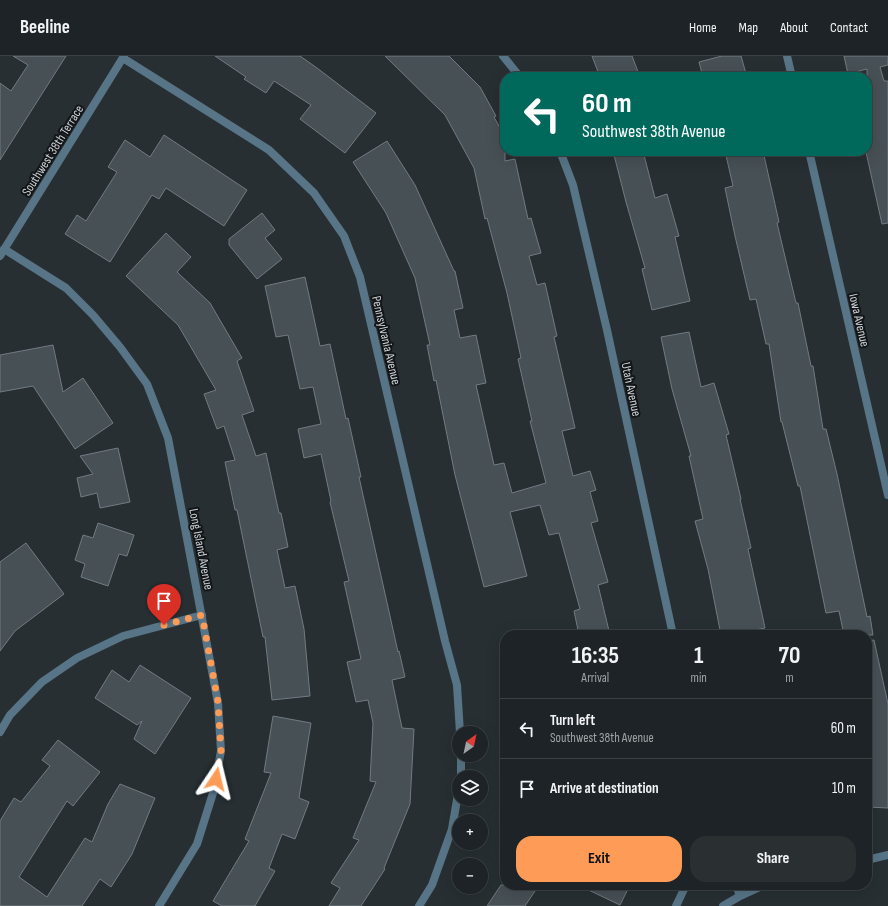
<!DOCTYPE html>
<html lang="en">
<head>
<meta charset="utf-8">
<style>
	:root { --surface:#1d2326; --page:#2a2f32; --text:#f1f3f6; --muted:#a0a4a7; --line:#3b4043; --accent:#fe9c57 }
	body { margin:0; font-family:"Sofia Sans Condensed",sans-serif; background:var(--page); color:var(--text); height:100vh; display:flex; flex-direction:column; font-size:15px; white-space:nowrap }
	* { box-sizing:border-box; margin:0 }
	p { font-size:13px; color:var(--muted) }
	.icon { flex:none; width:22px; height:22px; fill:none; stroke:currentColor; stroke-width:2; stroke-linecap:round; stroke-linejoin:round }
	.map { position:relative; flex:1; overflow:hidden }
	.drawer { position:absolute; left:500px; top:574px; width:372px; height:260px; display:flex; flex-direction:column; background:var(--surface); border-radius:16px; box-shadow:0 4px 16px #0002,0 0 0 1px var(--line) }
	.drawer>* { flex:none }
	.banner { position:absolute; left:500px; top:16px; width:372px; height:84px; border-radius:16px; box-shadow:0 4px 16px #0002,0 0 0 1px var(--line); background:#00695c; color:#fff; overflow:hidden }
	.needle { width:26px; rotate:33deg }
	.tools { position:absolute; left:452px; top:670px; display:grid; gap:8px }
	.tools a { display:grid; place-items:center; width:36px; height:36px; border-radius:50%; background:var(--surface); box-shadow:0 4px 16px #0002,0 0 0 1px var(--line); font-size:20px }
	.pin { position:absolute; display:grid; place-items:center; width:34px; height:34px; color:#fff; margin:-41px -17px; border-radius:50% 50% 50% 0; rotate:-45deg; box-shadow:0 0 4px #0007 }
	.pin .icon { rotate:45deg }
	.me { position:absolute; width:44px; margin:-22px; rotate:10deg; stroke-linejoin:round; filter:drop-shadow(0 0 3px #0008) }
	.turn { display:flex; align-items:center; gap:14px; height:84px; padding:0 16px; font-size:18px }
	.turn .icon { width:52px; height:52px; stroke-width:2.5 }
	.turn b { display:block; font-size:28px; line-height:34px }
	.eta { display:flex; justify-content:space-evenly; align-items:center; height:68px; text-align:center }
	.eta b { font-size:24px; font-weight:700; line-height:28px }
	.cta { display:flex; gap:8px; margin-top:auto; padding:8px 16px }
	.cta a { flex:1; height:46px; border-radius:16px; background:var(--accent); color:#111; font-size:16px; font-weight:700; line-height:46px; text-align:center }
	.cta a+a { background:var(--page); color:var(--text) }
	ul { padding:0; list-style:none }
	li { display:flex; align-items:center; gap:12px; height:60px; padding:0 16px; border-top:1px solid var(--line) }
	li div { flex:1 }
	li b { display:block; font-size:15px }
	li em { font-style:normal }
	header { display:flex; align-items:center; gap:24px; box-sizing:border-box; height:56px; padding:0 20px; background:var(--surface); border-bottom:1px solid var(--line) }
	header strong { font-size:19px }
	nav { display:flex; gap:22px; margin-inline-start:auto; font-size:14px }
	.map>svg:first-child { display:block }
</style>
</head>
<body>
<header>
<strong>Beeline</strong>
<nav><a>Home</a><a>Map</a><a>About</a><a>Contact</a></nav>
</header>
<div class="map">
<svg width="888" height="850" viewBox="0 0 888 850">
	<rect width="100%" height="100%" fill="#272f33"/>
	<path fill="#475055" stroke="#727b81" d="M13,0h53l-66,104v-77l11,8 17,-26z
		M215,0h85l17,12 59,45 -31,40 -45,-34 11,-14 -37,-24 -8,12 -22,-14 2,-2z
		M385,0h64l31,31 16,29 -2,1 11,20v24l10,-2 13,60 3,-1 10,35 -12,3 8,29 8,-2 12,53 -3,1 21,91 -13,3 11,45 17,-5 6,19 -6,2 8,29 -7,2 17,59 -10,3 12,50h-31l-5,-24 6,-2 -21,-76 -10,2 -9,-30 -30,7 17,64 -43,11 -29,-112 -19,-95 -2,1 -7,-36h3l-15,-67 -29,-65 -33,-51 34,-21 28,44 39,86h1l8,37 -9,2 6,28 16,-3 10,48 -10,2 18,80 10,-2 8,30 34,-10 -16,-62h2l-14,-62 3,-1 -14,-65 -20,-75 -2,1 -11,-51 -29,-53z
		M592,0h40l8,21h-40z
		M722,0h19l6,21h-44l-4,-15z
		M844,0h44v9l-8,2 4,14h4v142l-6,1 -16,-72h1v-83l-19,5z
		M164,79l83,55 -23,36 -58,-38 -7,11 -7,-4 -42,67 -45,-28 12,-19 9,6 31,-49 -9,-5 17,-27 25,17z
		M613,95h30l12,47 12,-4 12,42 -4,1 15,64 -38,9 -10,-41 3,-1 -19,-66z
		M725,95h38l16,71 -2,1 19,80h2l13,63h2l10,63h3l11,45 30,143 3,-1 3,19h-29l-5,-24 -13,2 -26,-127h-2l-16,-64h-1l-12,-78h-3l-10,-45 -6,1 -15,-64 -10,-48 8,-2z
		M262,157l13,17 -10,8 17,21 -25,20 -28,-34v-6z
		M166,177l25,24 -14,15 33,31 32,55 -5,3 17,50 -12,4 14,41 10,-3 13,60h2l7,34 -11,3 8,38 10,-2 9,43 6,67 -38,4 -7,-63h-2l-26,-127h-2l-10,-48 10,-2 -11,-34 -7,3 -13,-35 12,-4 -38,-65 -52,-49z
		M305,221l15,69 10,-2 16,75 2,-1 13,59h-2l39,175 1,-1 6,26 -13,3 10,48 12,1 -4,75 -26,64 1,1 -24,37h-32l11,-18 -9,-5 28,-43 -6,-2 23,-56 -6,-1 3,-58 -5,-23 -12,2 -9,-40 14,-3 -17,-77 5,-1 -19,-79 1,-1 -10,-47 -17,4 -6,-29 23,-5 -8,-37 -13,2 -12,-54 -12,2 -11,-51z
		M689,276l12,55 13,-4 15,51 -3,1 15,64h-1l11,49 -3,1 17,79 -31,7h-13l-13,-66 -13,-48 8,-2 -14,-63h2l-19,-67 -11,-52z
		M53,289l10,47 20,-14 30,45 -38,26 -42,-63 -33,6v-37z
		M118,392l12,54 -30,6 -3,-15 -16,4 -4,-19 16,-4 -13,-18z
		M98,467l36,12 -7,21 -8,-2 -11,32 -27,-9 4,-13 -10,-4 8,-25 10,3z
		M26,487l38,51 -49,37 -15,20v-89z
		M874,584l14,64v104l-21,-1v-166z
		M140,609l51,33 -36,56 -21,-15 8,-18 -5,4 -42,-27 17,-28 17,12z
		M273,660l38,7 -12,75 10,4 -14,37 -13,-5 -13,34 6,3 -20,35h-33l-9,-5 36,-60 -4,-2 26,-66 -7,-1z
		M58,684l42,32 -27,34 -6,-5 -48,76 28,20 38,-59 7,4 16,-38 12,-20 35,14 -23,56 -21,33 -11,-8 -18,27h-82v-85l14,-23 7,4 29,-36 -8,-6z
		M501,829h38l-14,21h-38z
		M578,829h52l-10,20z"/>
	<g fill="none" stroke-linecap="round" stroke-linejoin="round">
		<path stroke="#577587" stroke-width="8" d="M503,0l17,21
			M787,0l5,21
			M123,2l146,92 45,43 30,43 16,41 85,364 12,44 3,48
			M560,95l13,34 34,145 66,305
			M809,95l79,344
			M4,193l62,39 27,27 27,32 27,37 21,54 50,265 3,48 -8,42 -16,51 -38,62
			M0,200l124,-200
			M0,676l10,-17 32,-33 35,-24 46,-22 79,-21
			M461,699v22
			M867,804l21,-5
			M736,829l4,11
			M419,850l13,-21 20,-56 7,-41
			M676,850l10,-21
			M723,850l17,-10 24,-11"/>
	</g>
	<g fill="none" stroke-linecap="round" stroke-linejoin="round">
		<path stroke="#fe9c57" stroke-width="7" stroke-dasharray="0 12.6" d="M164,569l38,-10 16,87 3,49 -5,28"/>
	</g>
	<g text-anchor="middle" stroke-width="4" stroke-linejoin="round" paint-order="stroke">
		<g font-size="13" fill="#ced3d6" stroke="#131618">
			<text transform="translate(52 94) rotate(-58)" y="5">Southwest 38th Terrace</text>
			<text transform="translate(860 264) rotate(77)" y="5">Iowa Avenue</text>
			<text transform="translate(387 284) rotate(77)" y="5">Pennsylvania Avenue</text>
			<text transform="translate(632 333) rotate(78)" y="5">Utah Avenue</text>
			<text transform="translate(202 493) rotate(79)" y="5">Long Island Avenue</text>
		</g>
	</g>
</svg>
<div class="tools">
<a><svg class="needle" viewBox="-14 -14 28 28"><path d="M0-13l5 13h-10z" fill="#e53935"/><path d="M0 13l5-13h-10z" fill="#a0a4a7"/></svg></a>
<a><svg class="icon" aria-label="layers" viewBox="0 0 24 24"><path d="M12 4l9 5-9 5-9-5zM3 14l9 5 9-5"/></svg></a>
<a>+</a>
<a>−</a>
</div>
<div class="pin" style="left:164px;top:569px;background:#d93025"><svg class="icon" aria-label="arrive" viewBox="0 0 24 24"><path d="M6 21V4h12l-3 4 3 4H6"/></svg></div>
<svg class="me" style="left:216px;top:723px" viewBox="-20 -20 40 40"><path d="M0-17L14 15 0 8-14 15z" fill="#fe9c57" stroke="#fff" stroke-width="4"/></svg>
<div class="banner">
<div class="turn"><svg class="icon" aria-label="left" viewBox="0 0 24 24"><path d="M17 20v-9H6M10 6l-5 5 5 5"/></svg><div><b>60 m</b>Southwest 38th Avenue</div></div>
</div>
<section class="drawer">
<div class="eta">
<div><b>16:35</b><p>Arrival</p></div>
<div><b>1</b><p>min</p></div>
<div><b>70</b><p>m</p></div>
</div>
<ul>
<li><svg class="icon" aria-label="left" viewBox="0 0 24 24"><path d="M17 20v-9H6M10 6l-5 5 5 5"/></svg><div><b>Turn left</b><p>Southwest 38th Avenue</p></div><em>60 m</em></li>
<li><svg class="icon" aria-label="arrive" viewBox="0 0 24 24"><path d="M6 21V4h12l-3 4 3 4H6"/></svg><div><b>Arrive at destination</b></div><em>10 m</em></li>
</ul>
<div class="cta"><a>Exit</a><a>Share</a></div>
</section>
</div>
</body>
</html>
